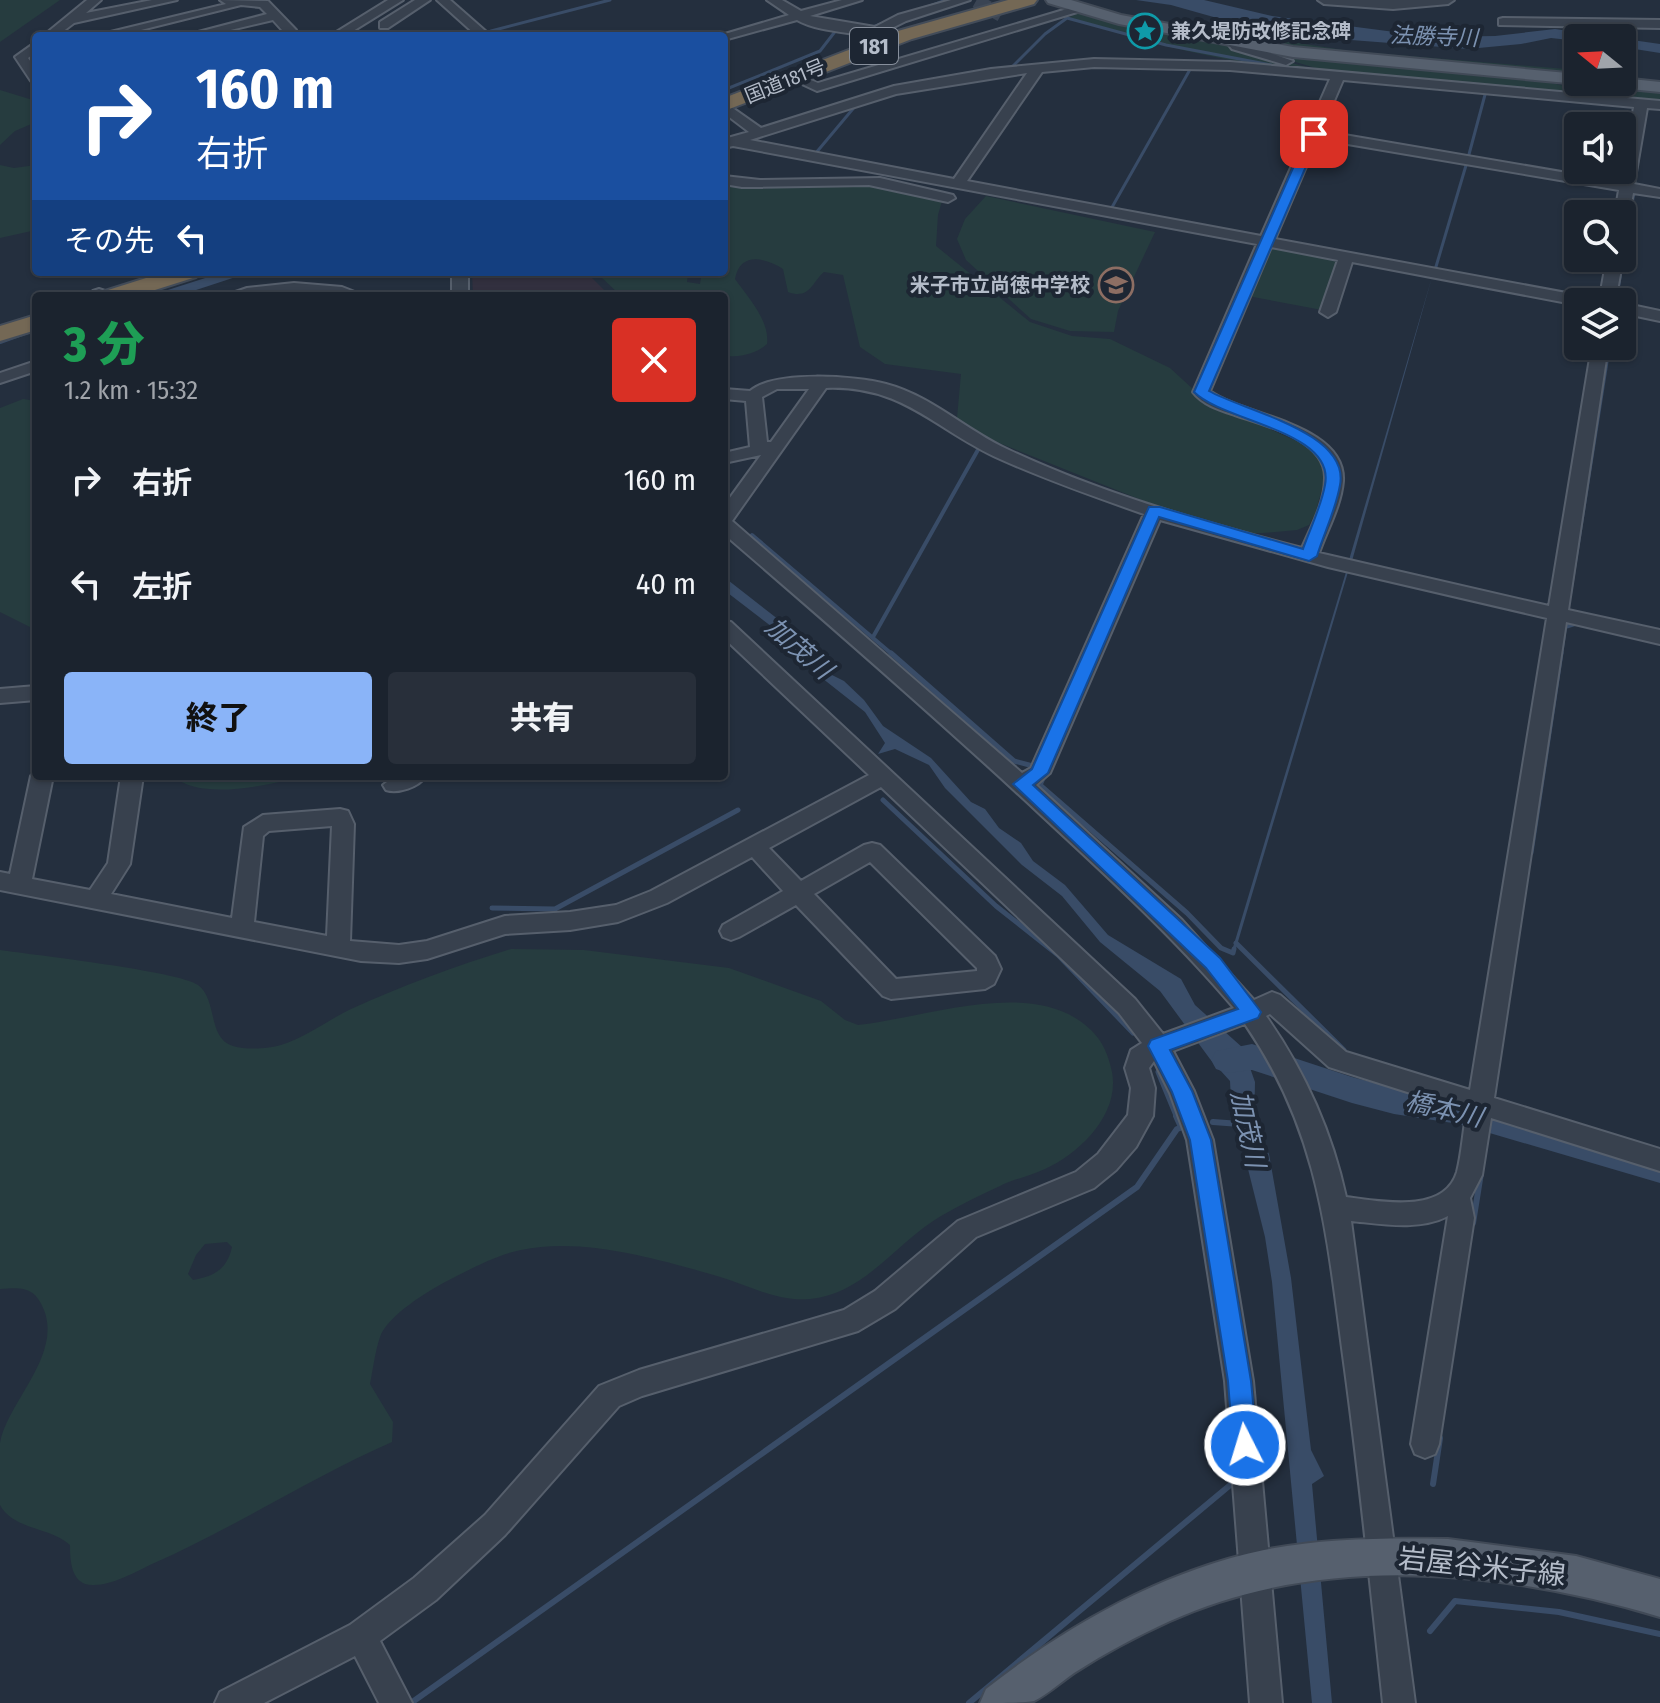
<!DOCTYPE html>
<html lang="ja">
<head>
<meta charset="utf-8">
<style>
	:root { --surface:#1b232e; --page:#282f3a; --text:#f1f3f6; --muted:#a0a4aa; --line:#39404a; --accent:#8ab4f8 }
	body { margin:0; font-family:"Fira Sans Condensed","Noto Sans JP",sans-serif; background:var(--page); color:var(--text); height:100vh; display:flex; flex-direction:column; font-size:30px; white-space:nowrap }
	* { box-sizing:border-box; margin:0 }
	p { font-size:26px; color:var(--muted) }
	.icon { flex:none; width:44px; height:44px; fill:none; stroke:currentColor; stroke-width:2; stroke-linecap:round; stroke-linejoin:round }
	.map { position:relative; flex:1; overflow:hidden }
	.sheet { position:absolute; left:32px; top:292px; width:696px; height:488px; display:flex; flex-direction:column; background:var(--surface); border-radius:8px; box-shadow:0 2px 6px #0004,0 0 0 2px var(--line) }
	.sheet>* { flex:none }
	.guide { position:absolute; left:32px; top:32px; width:696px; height:244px; border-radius:8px; box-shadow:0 2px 6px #0004,0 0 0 2px var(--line); background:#1a4fa0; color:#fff; overflow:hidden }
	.needle { width:52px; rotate:288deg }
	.tools { position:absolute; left:1564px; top:24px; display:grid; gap:16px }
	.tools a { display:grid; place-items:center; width:72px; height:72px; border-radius:8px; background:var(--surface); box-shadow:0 2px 6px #0004,0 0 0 2px var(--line); font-size:40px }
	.pin { position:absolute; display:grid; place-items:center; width:68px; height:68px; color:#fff; margin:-34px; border-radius:16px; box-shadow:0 4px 12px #0006 }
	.me { position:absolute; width:88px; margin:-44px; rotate:355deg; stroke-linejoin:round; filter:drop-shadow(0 0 6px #0008) }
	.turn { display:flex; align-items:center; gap:28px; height:168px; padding:0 32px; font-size:36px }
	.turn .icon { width:104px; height:104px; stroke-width:2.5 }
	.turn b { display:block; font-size:56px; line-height:68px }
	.then { display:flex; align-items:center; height:76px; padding:0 32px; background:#0003; gap:16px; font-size:30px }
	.round { display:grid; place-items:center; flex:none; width:84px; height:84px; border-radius:8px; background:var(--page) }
	.overview { display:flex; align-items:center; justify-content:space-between; height:136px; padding:0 32px }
	h1 { font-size:48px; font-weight:800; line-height:60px; color:#1e9e55 }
	.action { display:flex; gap:16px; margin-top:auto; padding:16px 32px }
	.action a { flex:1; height:92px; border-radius:8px; background:var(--accent); color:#111; font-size:32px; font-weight:800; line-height:92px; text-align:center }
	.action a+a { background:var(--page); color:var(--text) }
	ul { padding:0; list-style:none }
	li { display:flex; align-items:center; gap:24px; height:104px; padding:0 32px }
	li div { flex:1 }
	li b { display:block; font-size:30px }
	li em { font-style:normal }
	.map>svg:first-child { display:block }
</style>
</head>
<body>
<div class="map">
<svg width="1660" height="1703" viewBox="0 0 1660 1703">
	<rect width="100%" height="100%" fill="#242f3e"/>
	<path fill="#32303f" d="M472,272h114l24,24h-137z"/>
	<path fill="#263c3f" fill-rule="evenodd" d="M0,0h60l-60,42z
		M1078,13l51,15 93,15 95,27c-79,-2 -173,-29 -250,-52z
		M1210,29l140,22 228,19v6l-265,-23 -108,-19z
		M1246,47l274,29 104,23 -289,-25z
		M1543,79l117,11v9h-25z
		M0,90l36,11v21l-21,9 -15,14z
		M0,165l14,3 22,-3v65l-36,8z
		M822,184l53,1 67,16 -4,14 -2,31 94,76 42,14 38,3 60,29 36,33 102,45 13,13 5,15 -11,40 -6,11 -12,5 -34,3h-21l-73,-22 -195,-78 -17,-15 4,-44 -76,-10 -25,-17 -17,-72 -19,-3c-12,10 -14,28 -36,20l-5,-23c-17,-11 -43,-18 -48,10 13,18 35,42 32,65 -9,9 -29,15 -43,11v-59h-103l-22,-21 -1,-3h90l-1,10 13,2 2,-12h22v-87l35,4z
		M986,196l169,36 -37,79 -4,21 -44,-1 -39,-12 -65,-59 -9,-21 8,-20z
		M1272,246l69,13 -19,51 -74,-14z
		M23,399l13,2v229l-36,-18v-204z
		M173,776h132c-33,8 -104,26 -132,0z
		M511,949l73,1 145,18 92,33 24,19 13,5c68,-7 176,-50 233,5 12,12 17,24 21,42 8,42 -32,81 -67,97 -15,7 -31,10 -45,17 -20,9 -40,19 -59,30 -45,26 -76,78 -131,83 -33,3 -62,-14 -93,-23 -60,-17 -134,-39 -196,-26 -25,5 -50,19 -72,30 -20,10 -62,36 -69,57 -5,15 -7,32 -10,47l23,38 -1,20c-82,36 -158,86 -240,122 -17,8 -39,21 -58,21 -23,1 -24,-24 -24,-40 -19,-18 -57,-15 -70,-40 0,-20 0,-43 0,-62 7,-40 62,-87 44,-133 -9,-23 -21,-23 -44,-21v-339c34,5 178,21 198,35 20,15 9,53 35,61 13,4 35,3 48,-1 24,-7 47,-25 70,-36 53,-24 105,-43 160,-60zM227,1242l5,5c-5,22 -17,29 -39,33l-5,-6 8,-19 9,-11z"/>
	<path fill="#394c67" d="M1136,0h68l68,16 161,21 62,-1 60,-7 105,15v9l-38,-6v-9h-44v3l-27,-3 -30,6 -53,5 -143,-11 -76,-11 -78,-22z
		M224,272h27l-61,20 -41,4z
		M1432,277l-80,284 -3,-1z
		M1346,572h2l-114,383 -3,-1z
		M724,577l59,46 25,34h21l-6,10 1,4 20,10 20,19 19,26 48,32 40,44 14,7 14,19 22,15 12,18 32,24 43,50 73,44 14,26 48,43 12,34 -1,49 15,23 22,124 20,172 13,26 -12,8 20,219h-20l-40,-421 -7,-45 -34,-136 -1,-20 -20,-22 -50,-68 -60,-49 -38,-46 -40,-31 -77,-77 -16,-23 -34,-16 -17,5 7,-11 -20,-31 -62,-49 -23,-30 -56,-43z"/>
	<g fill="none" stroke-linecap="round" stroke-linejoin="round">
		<path stroke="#394c67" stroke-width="3" d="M870,28l76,-28
			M491,31l119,-31
			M1011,68l34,-34 22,-16 99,27 105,20
			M724,90l96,-39 17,-22
			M815,154l42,-50
			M1468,158l18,-67
			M1635,179l6,-37
			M1111,209l81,-143
			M1435,270l32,-108
			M193,277l14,-5
			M1618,290l16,-98"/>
		<path stroke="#394c67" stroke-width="4" d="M1616,302l2,-14
			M0,342l36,-13
			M752,535l141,120
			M1570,594l39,-248
			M873,637l106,-189
			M1561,655l4,-28 13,-4"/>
		<path stroke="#394c67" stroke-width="5" d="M891,653l123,108 23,6
			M1044,776l-4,9 147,128 34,35 12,5 1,-4
			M883,800l113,106 62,49 75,78
			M1531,853l30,-200
			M492,908l63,1 183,-99
			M1236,943l108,107
			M1158,1072l19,46"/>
		<path stroke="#394c67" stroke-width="6" d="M1176,1116l5,11
			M1213,1122l27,2
			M1473,1223l8,-50
			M1433,1484l7,-46
			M1430,1631l25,-30 104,11 101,22
			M411,1703l726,-516 40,-58 9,-3
			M969,1703l266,-222"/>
		<path fill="#394c67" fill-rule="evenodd" d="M1252,1044l100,33 42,11 65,8 201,59v28l-201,-59 -65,-10 -42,-11 -100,-33 -25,3 -11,-4 -5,-9 5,-9z"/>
		<path stroke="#3a4453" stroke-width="14" stroke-dasharray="14 7" stroke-linecap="butt" d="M976,1l25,14"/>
		<g stroke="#565f6c" stroke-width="4">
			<path id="minor" d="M87,0h14l-15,13 66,-13h25l-103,23 -17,13h-14z
				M220,0l48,1 28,29 -6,6h-14l6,-6 -9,-10 -68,16h-22l84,-22 -7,-7 -19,-2 -124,31h-23l132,-32z
				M388,0h15l-58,36h-15z
				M415,0h15l-42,28h-8v-6z
				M437,0h13l41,36h-14z
				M767,0h15l19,11 41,-11h20l-52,16 65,11 23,-12 53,-15h19l-64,21 -20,10 5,5 -6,4c-27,-9 -63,-6 -88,-20l-73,20v-4h-6l71,-21z
				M1318,0h136l-6,4 -55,5 -69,-5z
				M1077,6l10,3 -270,82 -30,-14 7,-4 24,10z
				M1503,18l157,2v8l-161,-3v-6z
				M1227,38h10l5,5 51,18 -7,4 -54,-16 -6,-8z
				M36,42v10l-8,6 8,11v13l-5,-1 -16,-24z
				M1094,59l136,3 430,39v8l-13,-1 -13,76 26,5v8l-27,-4 -4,21 -7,4v-4h-7l4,-24 -301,-51 -43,100 313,58 8,5h-18v3l-226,-43 -16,50 -8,5 -8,-5 18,-52 -67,-13 -61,144c34,25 136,33 133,90 -2,25 -16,49 -24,72l230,53 43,-260h16l-40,264 92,20v14l-94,-22 -72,476 166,51v22l-169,-53 -9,57 -12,23 4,20 -35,226 -4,10 -10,4 -10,-4 -4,-10 37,-228c-29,15 -66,8 -97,5l64,482h-32c-12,-111 -23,-222 -38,-333 -18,-129 -23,-234 -100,-346l-72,27 21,40 19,49 40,241 29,322h-32l-25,-322 -38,-241 -17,-47 -16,-32 -5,7 6,20 -2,28 -17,31 -20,23 -22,18 -118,49 -81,72 -37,22 -216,65 -23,10 -114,129 -69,65 -56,41 32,62h-33l-24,-47 -91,47h-49l5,-11 130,-67 64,-47 71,-63 114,-129 40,-16 205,-60 31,-19 83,-70 118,-49 22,-18 30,-39 3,-27 -6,-20 6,-18 11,-7 -23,-30 -238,-226 -112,61 32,33 63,-36 8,-2 8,2 115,111 6,13 -7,15 -9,5 -94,10 -8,-3 -87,-91 -57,32 -8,3 -8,-3 -3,-6 3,-6 60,-34 -31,-34 -85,46 -49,19 -48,8 -65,4 -78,25 -28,4 -38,-2 -361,-71v-18l10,2 21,-98 5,-6v6h17l-21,103 58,11 18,-27 13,-87h22l-13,88 -19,30 121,24 12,-91 19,-12 77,-6 8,2 6,13 -4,117 49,4 28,-4 78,-25 65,-4 46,-7 35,-14 218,-116 -145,-137v-17l7,1 404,377 28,35 71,-26c-59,-70 -126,-131 -193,-193 -103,-96 -210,-189 -317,-281v-28l37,-51 -37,8v-10l26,-6 -4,-46 -22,-2v-10l26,2c24,-21 106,-15 136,-7 46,12 81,47 123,66 94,44 193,72 293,98 9,-21 23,-46 23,-70 1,-39 -61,-53 -90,-63 -15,-5 -32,-10 -42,-23l64,-148 -524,-98 -9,2v-9l25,-7 -25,-19v-11l37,26 133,-42 97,-17zM1094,67l136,3 100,9 -69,157 -294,-55 75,-109zM1027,73l-73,106 -204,-39 146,-46zM1343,80l291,27 -14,75 -299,-51zM826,388c78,-3 109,42 174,71 47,21 95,38 144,55l-113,254 -9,5 -290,-252zM777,389h32l-38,53h-4l-5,-45zM1160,520l168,47 219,51 -77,472 -124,-38 -66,-57 -8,-3 -18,8 -72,-80 -146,-135 14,-12zM332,826l-5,110 -73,-14 9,-86 6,-5zM870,862l107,106v3l-81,8 -82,-85zM1270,1014l59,53 138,44c-4,19 -5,42 -10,61 -13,43 -78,29 -111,25 -14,-65 -42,-127 -80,-181z
				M724,176l36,4 120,-2 73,17 2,3 -7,4 -79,-17 -127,2 -18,-3z
				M1607,258h16l-8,44h-16z
				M452,272h16v24h-16z
				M294,283l48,4 23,9 -71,-4 -70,4 23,-8z
				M99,289l6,2 3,5h-16l1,-5z
				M1622,303l38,8v10l-38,-8z
				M36,361v10l-36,12v-10z
				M36,686v14l-36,3v-14z
				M395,776h31c-7,11 -28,18 -40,14l-3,-5z"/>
		</g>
		<g stroke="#414a57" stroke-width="4">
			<path id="major" d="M1046,0h25l50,15 172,32 285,27v8h6l-6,2 -285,-27 -174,-33 -71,-21z
				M1622,78l38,4v10l-50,-5 -8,-5h20z
				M1448,1539l128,17 84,23v38c-155,-47 -338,-65 -490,4 -33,15 -65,32 -96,52 -13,9 -26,21 -40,28 -12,2 -40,2 -54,2l6,-14c80,-63 177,-118 278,-139 60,-12 124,-12 184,-11z"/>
		</g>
		<g stroke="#434c59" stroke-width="4">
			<path id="highway" d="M1008,0h29l-3,4 -122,35 -188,72v-13l174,-67z
				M165,272h34l-3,5 -60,19h-34l3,-5z
				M36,315v15l-36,11v-15z"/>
		</g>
		<use href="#minor" fill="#38414e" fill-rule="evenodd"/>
		<use href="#major" fill="#56606e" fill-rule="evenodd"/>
		<use href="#highway" fill="#746855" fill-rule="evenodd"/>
	</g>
	<path fill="#1a73e8" stroke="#114b97" stroke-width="2" d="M1314,130l6,4 -111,257c35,20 141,41 131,94 -4,24 -16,48 -23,71l-8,5 -150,-44 -111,256 -15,12 187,173 41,54 -3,6 -88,32 22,41 19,49 40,241 6,64 -4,8 -8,4 -9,-4 -3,-8 -5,-64 -38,-241 -18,-48 -24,-46 3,-6 87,-31 -32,-41 -193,-184 19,-15 117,-262h11l143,42c7,-20 18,-42 22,-64 11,-54 -101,-63 -131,-93l114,-258z"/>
	<defs>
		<g id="sight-ring" transform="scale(1.8)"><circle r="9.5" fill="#1d2633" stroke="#0f9aa8" stroke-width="1.5"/><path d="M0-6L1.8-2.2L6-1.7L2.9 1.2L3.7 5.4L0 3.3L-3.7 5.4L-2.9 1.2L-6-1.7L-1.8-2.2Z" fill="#0f9aa8"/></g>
		<g id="school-ring" transform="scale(1.8)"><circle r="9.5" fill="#1d2633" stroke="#8d6e63" stroke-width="1.5"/><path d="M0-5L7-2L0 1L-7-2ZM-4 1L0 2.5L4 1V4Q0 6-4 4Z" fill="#8d6e63"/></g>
	</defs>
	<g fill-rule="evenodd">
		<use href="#sight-ring" x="1145" y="31"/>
		<use href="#school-ring" x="1116" y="285"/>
	</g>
	<g text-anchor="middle" stroke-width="8" stroke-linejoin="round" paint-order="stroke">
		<g font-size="20" font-weight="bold" fill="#b4bcc9" stroke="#1d2633" text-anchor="start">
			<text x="1171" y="38">兼久堤防改修記念碑</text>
			<text x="1090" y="292" text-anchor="end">米子市立尚徳中学校</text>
		</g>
		<g font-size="20" fill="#b4bcc9" stroke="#1d2633">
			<text transform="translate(785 81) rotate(-22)" y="7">国道181号</text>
		</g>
		<g font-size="22" font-style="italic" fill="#7c92b1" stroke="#1d2633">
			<text transform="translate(1434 36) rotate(2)" y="8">法勝寺川</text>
		</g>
		<rect fill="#1d2633" stroke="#878f9c" stroke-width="2" x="850" y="28" width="48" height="36" rx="6"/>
		<g font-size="22" font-weight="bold" fill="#b4bcc9">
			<text x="874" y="54">181</text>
		</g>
		<g font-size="26" font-style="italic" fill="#7c92b1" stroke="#1d2633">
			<text transform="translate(799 648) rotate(41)" y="9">加茂川</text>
			<text transform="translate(1444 1109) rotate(13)" y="9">橋本川</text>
			<text transform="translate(1248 1129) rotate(78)" y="9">加茂川</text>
		</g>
		<g font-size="28" fill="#b4bcc9" stroke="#1d2633">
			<text transform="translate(1482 1566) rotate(6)" y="10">岩屋谷米子線</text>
		</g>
	</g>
</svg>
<div class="tools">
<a><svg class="needle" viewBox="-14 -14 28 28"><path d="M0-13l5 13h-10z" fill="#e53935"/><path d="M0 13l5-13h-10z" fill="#a0a4aa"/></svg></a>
<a><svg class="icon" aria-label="sound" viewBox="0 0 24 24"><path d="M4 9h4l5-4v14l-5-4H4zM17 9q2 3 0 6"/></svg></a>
<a><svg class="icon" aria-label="search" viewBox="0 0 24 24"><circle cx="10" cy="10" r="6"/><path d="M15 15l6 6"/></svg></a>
<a><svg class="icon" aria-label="layers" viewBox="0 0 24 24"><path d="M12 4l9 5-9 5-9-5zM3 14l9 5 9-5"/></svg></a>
</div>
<div class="pin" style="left:1314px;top:134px;background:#d93025"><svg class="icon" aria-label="arrive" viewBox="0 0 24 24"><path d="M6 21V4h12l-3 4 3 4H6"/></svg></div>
<svg class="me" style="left:1245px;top:1445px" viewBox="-20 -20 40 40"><circle r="17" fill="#1a73e8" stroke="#fff" stroke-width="3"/><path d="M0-11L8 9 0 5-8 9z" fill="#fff"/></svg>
<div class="guide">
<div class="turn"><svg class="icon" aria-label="right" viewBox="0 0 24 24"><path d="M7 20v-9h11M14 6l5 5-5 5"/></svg><div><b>160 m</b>右折</div></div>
<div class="then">その先<svg class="icon" aria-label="left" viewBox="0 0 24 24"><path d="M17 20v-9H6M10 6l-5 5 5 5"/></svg></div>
</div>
<section class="sheet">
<div class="overview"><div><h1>3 分</h1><p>1.2 km · 15:32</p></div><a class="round" style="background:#d93025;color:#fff"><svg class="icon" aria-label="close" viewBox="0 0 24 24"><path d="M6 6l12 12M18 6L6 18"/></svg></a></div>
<ul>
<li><svg class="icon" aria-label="right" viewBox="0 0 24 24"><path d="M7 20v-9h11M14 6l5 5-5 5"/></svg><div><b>右折</b></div><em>160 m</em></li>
<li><svg class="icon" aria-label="left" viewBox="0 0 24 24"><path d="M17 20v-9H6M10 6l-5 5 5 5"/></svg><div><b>左折</b></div><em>40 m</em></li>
</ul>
<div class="action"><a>終了</a><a>共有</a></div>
</section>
</div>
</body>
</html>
